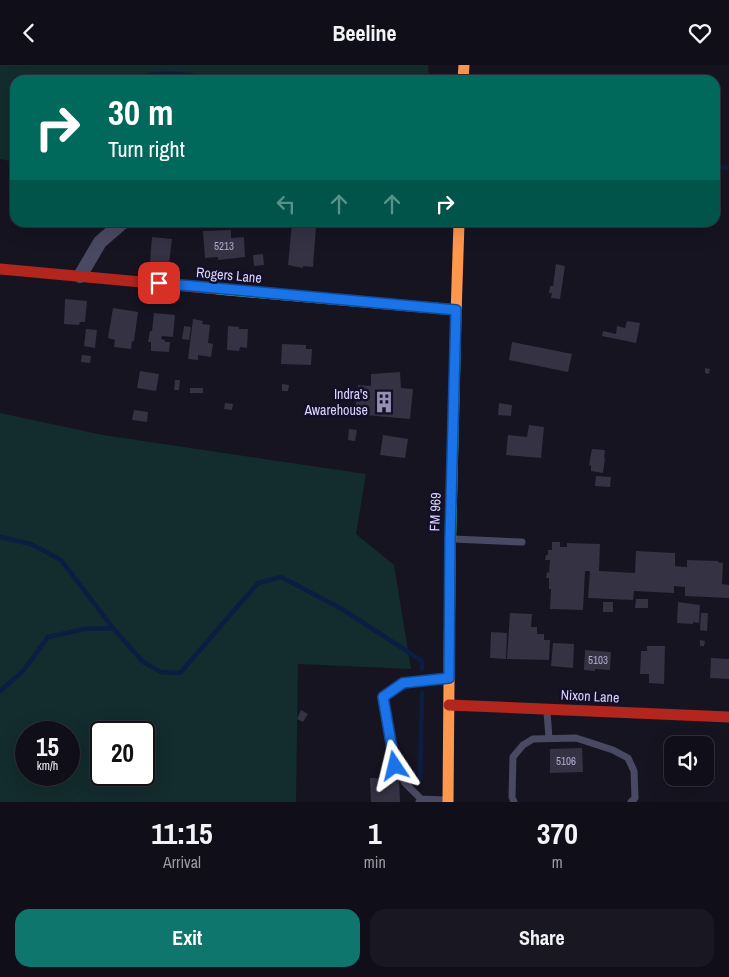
<!DOCTYPE html>
<html lang="en">
<head>
<meta charset="utf-8">
<style>
	:root { --surface:#100f19; --page:#191822; --text:#f1f3f6; --muted:#9c9ca2; --line:#302f38; --accent:#0f766e }
	body { margin:0; font-family:"Archivo Narrow",sans-serif; background:var(--page); color:var(--text); height:100vh; display:flex; flex-direction:column; font-size:19px; white-space:nowrap }
	* { box-sizing:border-box; margin:0 }
	p { font-size:16px; color:var(--muted) }
	.icon { flex:none; width:28px; height:28px; fill:none; stroke:currentColor; stroke-width:2; stroke-linecap:round; stroke-linejoin:round }
	.map { position:relative; height:737px; overflow:hidden }
	.sheet { display:flex; flex-direction:column; background:var(--surface); flex:1 }
	.sheet>* { flex:none }
	.banner { position:absolute; left:10px; top:10px; width:710px; height:152px; border-radius:15px; box-shadow:0 5px 20px #0002,0 0 0 1px var(--line); background:#00695c; color:#fff; overflow:hidden }
	.buttons { position:absolute; left:664px; top:671px; display:grid; gap:10px }
	.buttons a { display:grid; place-items:center; width:50px; height:50px; border-radius:10px; background:var(--surface); box-shadow:0 5px 20px #0002,0 0 0 1px var(--line); font-size:25px }
	.speed { position:absolute; left:15px; top:656px; display:flex; gap:10px; font-size:25px; font-weight:700; text-align:center }
	.speed>* { display:grid; place-content:center; width:65px; height:65px; border-radius:50%; background:var(--surface); box-shadow:0 5px 20px #0002,0 0 0 1px var(--line); line-height:1 }
	.speed small { font-size:12px; font-weight:400 }
	.speed .limit { border:2px solid #111; border-radius:8px; background:#fff; color:#111 }
	.pin { position:absolute; display:grid; place-items:center; width:42px; height:42px; color:#fff; margin:-21px; border-radius:10px; box-shadow:0 2px 8px #0006 }
	.me { position:absolute; width:55px; margin:-28px; rotate:350deg; stroke-linejoin:round; filter:drop-shadow(0 0 4px #0008) }
	.turn { display:flex; align-items:center; gap:18px; height:105px; padding:0 15px; font-size:22px }
	.turn .icon { width:65px; height:65px; stroke-width:2.5 }
	.turn b { display:block; font-size:35px; line-height:42px }
	.lanes { display:flex; align-items:center; height:48px; padding:0 15px; background:#0003; justify-content:center; gap:25px; direction:ltr }
	.lanes .off { opacity:.35 }
	.eta { display:flex; justify-content:space-evenly; align-items:center; height:85px; text-align:center }
	.eta b { font-size:30px; font-weight:700; line-height:35px }
	.primary-button { display:flex; gap:10px; margin-top:auto; padding:10px 15px }
	.primary-button a { flex:1; height:58px; border-radius:15px; background:var(--accent); color:#fff; font-size:20px; font-weight:700; line-height:58px; text-align:center }
	.primary-button a+a { background:var(--page); color:var(--text) }
	header { display:flex; justify-content:space-between; align-items:center; height:65px; padding:0 15px; background:var(--surface); font-size:22px; font-weight:700 }
	.map>svg:first-child { display:block }
</style>
</head>
<body>
<header><svg class="icon" aria-label="back" viewBox="0 0 24 24"><path d="M15 5l-7 7 7 7"/></svg>Beeline<svg class="icon" aria-label="heart" viewBox="0 0 24 24"><path d="M12 20l-8-8c-3-5 5-10 8-4 3-6 11-1 8 4z"/></svg></header>
<div class="map">
<svg width="729" height="737" viewBox="0 0 729 737">
	<rect width="100%" height="100%" fill="#161421"/>
	<path fill="#132c2d" fill-rule="evenodd" d="M0,0h428l1,15h-414v82l-15,-3z
		M0,348l103,22 263,39 -10,60 38,31 17,104 -113,-5 -2,138h-296zM26,668h43v42h-43zM101,668h43v42h-43z"/>
	<path fill="#0b1e41" d="M169,6l24,2 6,7h-53v-7z"/>
	<g fill="none" stroke-linecap="round" stroke-linejoin="round">
		<path stroke="#0b1e41" stroke-width="4.5" d="M715,102l14,1
			M0,472l31,7 30,16 52,68
			M0,626l23,-20 25,-34 37,-8 28,-1 30,34 18,10 19,1 78,-90 23,-6 61,32 80,52v8
			M420,714l2,-86"/>
	</g>
	<path fill="#343243" d="M292,158h15v3l9,1 -3,40 -10,-1v2l-15,-3z
		M231,165v8l13,-1 1,20 -27,3v-3l-13,1 -2,-27z
		M152,172l20,2 -3,25 -19,-2z
		M263,189l1,11 -10,1 -1,-11z
		M556,199l9,2 -5,33 -9,-1 1,-5h-3l1,-7h3z
		M65,234l22,2 -2,21h-5l-1,3 -15,-1z
		M113,243l25,4 -4,29h-2l-1,8 -17,-2 1,-7 -7,-2z
		M154,248l21,2 -2,22 -11,-1 -1,3 4,1v2h5l-1,10 -18,-1v-9h-3l2,-11h2z
		M193,254l10,2 -1,3 8,1 -2,18 5,1 -2,13 -13,-2v5l-10,-1z
		M627,256l13,2 -4,20 -34,-7 1,-5 13,3 1,-8 8,2z
		M184,261l7,1 -2,13 -7,-1z
		M228,261l11,1v2h9l-1,19 -7,-1 -1,4 -12,-1z
		M86,264l11,1 -2,18 -11,-2z
		M512,277l60,12 -4,18 -59,-12z
		M282,279l24,1v4h6l-1,16 -30,-1z
		M82,290l9,1 -1,7 -9,-1z
		M705,303l5,1 -1,5 -4,-1z
		M140,306l19,3 -3,17 -19,-3z
		M400,307l1,16 12,1 -3,30 -55,-5 3,-29 13,1v-12z
		M175,315h5l-1,10h-5z
		M282,319l7,1 -1,6h-6z
		M190,323h13v5h-13z
		M225,338l8,1 -1,6 -8,-1z
		M499,338l13,2 -1,11 -13,-1z
		M134,345l14,2 -1,10 -15,-2z
		M529,360l15,2 -3,31 -35,-3 2,-20 19,2z
		M349,364l8,1 -2,11 -7,-1z
		M383,370l25,4 -3,19 -25,-3z
		M592,384l13,1 -1,8h1l-2,15 -12,-2v-5l-2,-1z
		M596,411l15,1 -1,10 -15,-1z
		M552,477h8v5h7v-4l33,1 -1,27 36,2 1,-22 39,2v13l12,1v-7l31,1v1l5,1 -1,21 7,1v13l-44,-2v-9l-11,-1v7l-40,-2 -1,9 -45,-2 2,-27h-5l-2,39 -33,-1 1,-20h-2v-11h-3l1,-6 2,1 1,-13h-5l1,-5h2v-5h4z
		M636,534h12v9h-13z
		M603,537h10v10h-10z
		M678,537l22,3 -1,18 -6,-1v2l-16,-1z
		M510,548l22,1 -1,13h6v7h7v6h6l-1,20 -42,-1z
		M701,548h7l-1,18 -7,-1z
		M491,567l16,1 -1,26 -16,-1z
		M700,575l5,1 -1,5h-4z
		M553,578l21,1 -1,24 -22,-2z
		M647,581h18l-1,38 -15,-1v-9h-9l1,-23h6z
		M585,585l26,2 -1,18 -15,-1v2l-11,-1z
		M711,593l18,1v20l-19,-1z
		M301,645l7,4 -5,8 -6,-3z
		M582,683l1,24 -33,1v-24z
		M370,713h29l1,24h-29z"/>
	<g fill="none" stroke-linecap="round" stroke-linejoin="round">
		<path stroke="#4a4962" stroke-width="7" d="M453,474l69,3
			M547,647l2,26
			M421,734l-16,-16 -10,-17 -12,-69 20,-14 42,-5
			M419,737l2,-3 24,1
			M514,737l-2,-5 1,-40 10,-12 10,-6 43,-1 37,12 15,8 6,13 1,27 -4,4"/>
		<path stroke="#4a4962" stroke-width="14" d="M80,211l20,-34 22,-19"/>
		<path stroke="#63d668" stroke-width="11" d="M217,224l239,21
			M450,498l6,-248"/>
		<path stroke="#ff974d" stroke-width="11" d="M463,15l1,-15
			M456,250l3,-92
			M448,737l2,-239"/>
		<path stroke="#b3261e" stroke-width="11" d="M0,204l217,20
			M449,640l280,12"/>
	</g>
	<g fill="none" stroke-linecap="round" stroke-linejoin="round">
		<g stroke="#114b97" stroke-width="12">
			<path id="route" d="M159,218l297,27 -6,229 -1,139 -46,5 -20,14 12,69"/>
		</g>
		<use href="#route" stroke="#1a73e8" stroke-width="9"/>
	</g>
	<defs>
		<g id="building-bare" transform="scale(1.725)"><path d="M-4-6H4V6H1V3H-1V6H-4ZM-2.5-4.3h1.7v1.8h-1.7ZM.8-4.3h1.7v1.8H.8ZM-2.5-1h1.7V.8h-1.7ZM.8-1h1.7V.8H.8Z" fill="#9591b1" stroke="#130f26" stroke-width="2.5" paint-order="stroke"/></g>
	</defs>
	<g fill-rule="evenodd">
		<use href="#building-bare" x="384" y="337"/>
	</g>
	<g text-anchor="middle" stroke-width="5" stroke-linejoin="round" paint-order="stroke">
		<g font-size="11" fill="#b0acd0">
			<text x="224" y="185">5213</text>
			<text x="598" y="599">5103</text>
			<text x="566" y="700">5106</text>
		</g>
		<g font-size="14" fill="#d9d4ff" stroke="#130f26">
			<text transform="translate(229 210) rotate(5)" y="5">Rogers Lane</text>
			<text transform="translate(435 447) rotate(-88)" y="5">FM 969</text>
			<text transform="translate(590 631) rotate(3)" y="5">Nixon Lane</text>
		</g>
		<g font-size="14" fill="#d9d4ff" stroke="#130f26" text-anchor="end">
			<text x="368" y="334">Indra's<tspan x="368" dy="16">Awarehouse</tspan></text>
		</g>
	</g>
</svg>
<div class="buttons">
<a><svg class="icon" aria-label="sound" viewBox="0 0 24 24"><path d="M4 9h4l5-4v14l-5-4H4zM17 9q2 3 0 6"/></svg></a>
</div>
<div class="speed"><div>15<small>km/h</small></div><div class="limit">20</div></div>
<div class="pin" style="left:159px;top:218px;background:#d93025"><svg class="icon" aria-label="arrive" viewBox="0 0 24 24"><path d="M6 21V4h12l-3 4 3 4H6"/></svg></div>
<svg class="me" style="left:395px;top:701px" viewBox="-20 -20 40 40"><path d="M0-17L14 15 0 8-14 15z" fill="#1a73e8" stroke="#fff" stroke-width="4"/></svg>
<div class="banner">
<div class="turn"><svg class="icon" aria-label="right" viewBox="0 0 24 24"><path d="M7 20v-9h11M14 6l5 5-5 5"/></svg><div><b>30 m</b>Turn right</div></div>
<div class="lanes"><svg class="icon off" aria-label="left" viewBox="0 0 24 24"><path d="M17 20v-9H6M10 6l-5 5 5 5"/></svg><svg class="icon off" aria-label="ahead" viewBox="0 0 24 24"><path d="M12 20V5M6 11l6-6 6 6"/></svg><svg class="icon off" aria-label="ahead" viewBox="0 0 24 24"><path d="M12 20V5M6 11l6-6 6 6"/></svg><svg class="icon" aria-label="right" viewBox="0 0 24 24"><path d="M7 20v-9h11M14 6l5 5-5 5"/></svg></div>
</div>
</div>
<section class="sheet">
<div class="eta">
<div><b>11:15</b><p>Arrival</p></div>
<div><b>1</b><p>min</p></div>
<div><b>370</b><p>m</p></div>
</div>
<div class="primary-button"><a>Exit</a><a>Share</a></div>
</section>
</body>
</html>
